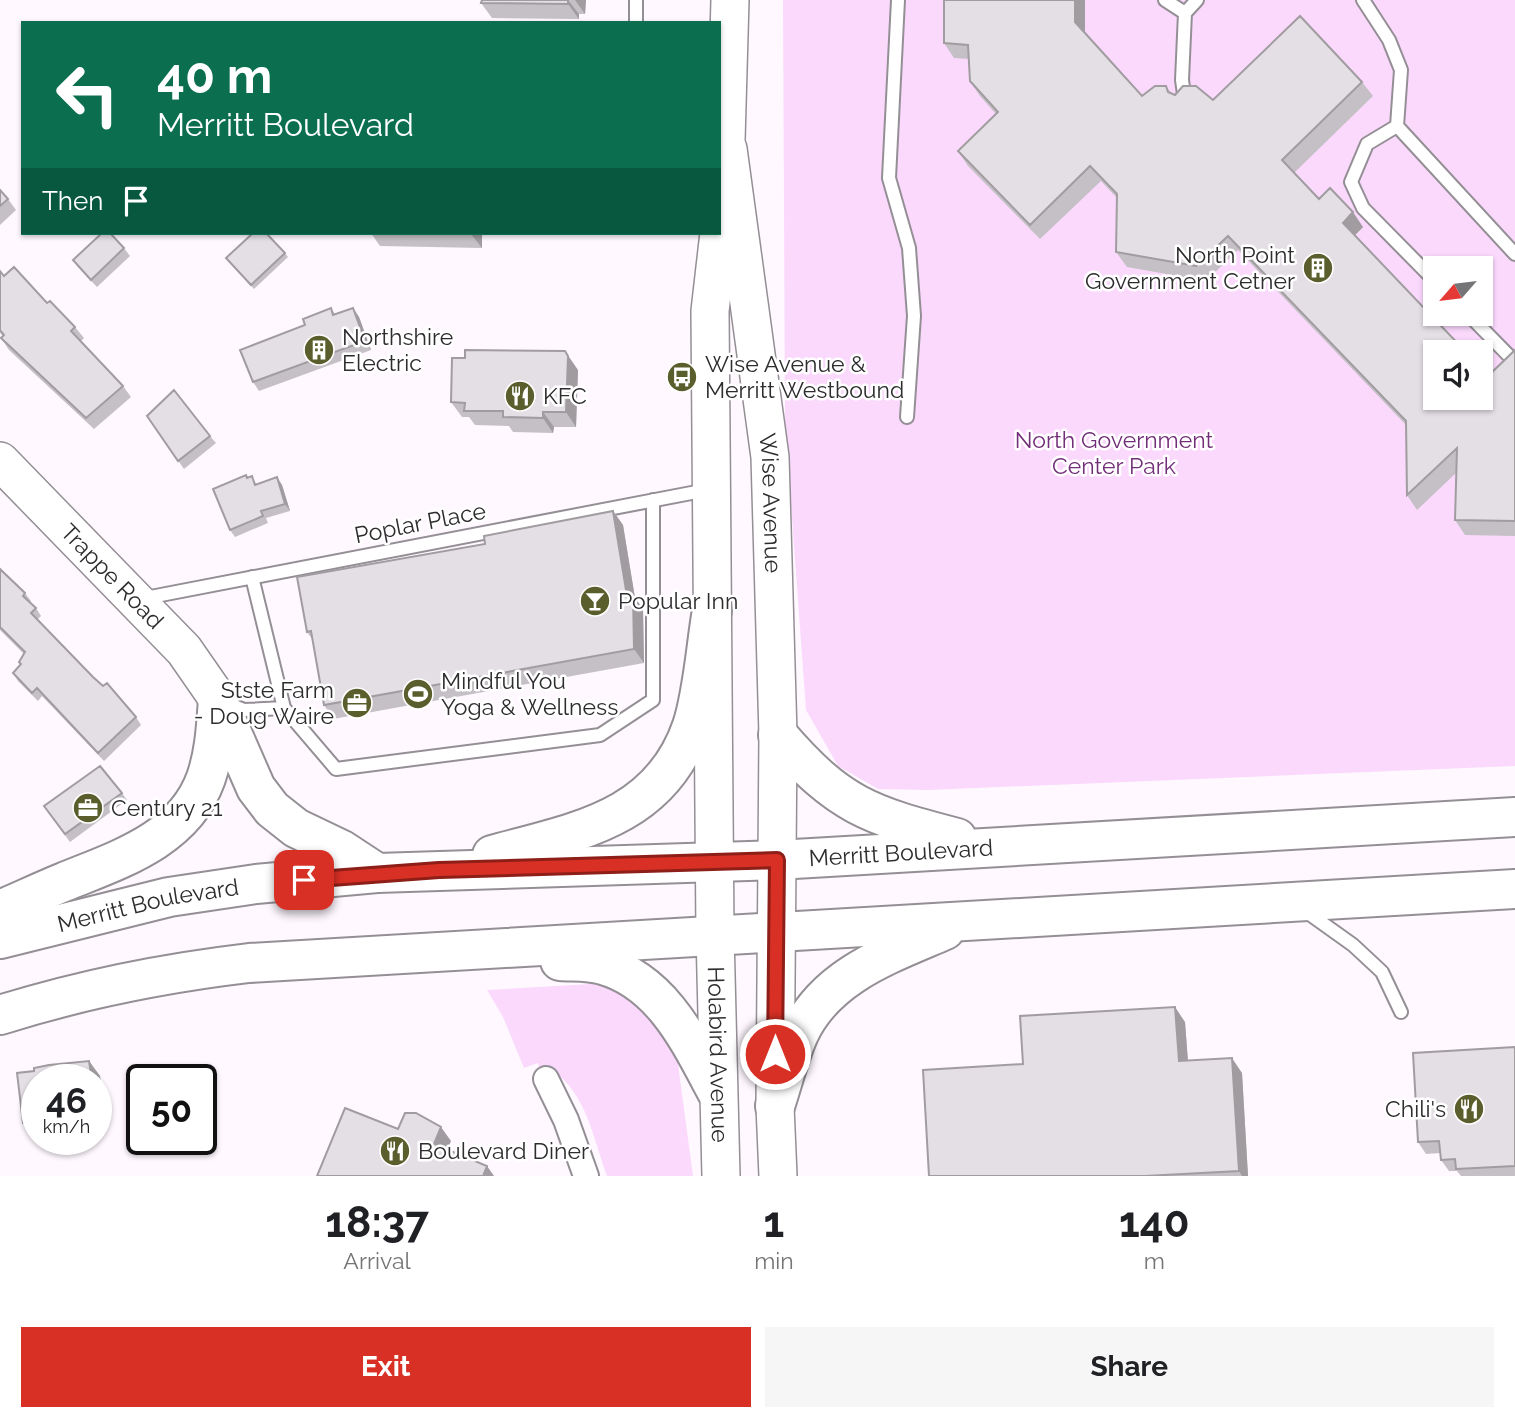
<!DOCTYPE html>
<html lang="en">
<head>
<meta charset="utf-8">
<style>
	:root { --surface:#fff; --page:#f6f6f6; --text:#202124; --muted:#757577; --accent:#d93025 }
	body { margin:0; font-family:Raleway,sans-serif; background:var(--page); color:var(--text); height:100vh; display:flex; flex-direction:column; font-size:26px; white-space:nowrap }
	* { box-sizing:border-box; margin:0 }
	p { font-size:23px; color:var(--muted) }
	.icon { flex:none; width:38px; height:38px; fill:none; stroke:currentColor; stroke-width:2; stroke-linecap:round; stroke-linejoin:round }
	.map { position:relative; height:1176px; overflow:hidden }
	.sheet { display:flex; flex-direction:column; background:var(--surface); flex:1 }
	.sheet>* { flex:none }
	.top-card { position:absolute; left:21px; top:21px; width:700px; height:214px; border-radius:0px; box-shadow:0 2px 5px #0004; background:#0b6e4f; color:#fff; overflow:hidden }
	.needle { width:46px; rotate:242deg }
	.buttons { position:absolute; left:1423px; top:256px; display:grid; gap:14px }
	.buttons a { display:grid; place-items:center; width:70px; height:70px; border-radius:0px; background:var(--surface); box-shadow:0 2px 5px #0004; font-size:35px }
	.speed { position:absolute; left:21px; top:1064px; display:flex; gap:14px; font-size:35px; font-weight:700; text-align:center }
	.speed>* { display:grid; place-content:center; width:91px; height:91px; border-radius:50%; background:var(--surface); box-shadow:0 2px 5px #0004; line-height:1 }
	.speed small { font-size:18px; font-weight:400 }
	.speed .limit { border:4px solid #111; border-radius:10px; background:#fff; color:#111 }
	.pin { position:absolute; display:grid; place-items:center; width:60px; height:60px; color:#fff; margin:-30px; border-radius:14px; box-shadow:0 4px 10px #0006 }
	.me { position:absolute; width:77px; margin:-38px; rotate:0deg; stroke-linejoin:round; filter:drop-shadow(0 0 5px #0008) }
	.turn { display:flex; align-items:center; gap:24px; height:147px; padding:0 21px; font-size:32px }
	.turn .icon { width:91px; height:91px; stroke-width:2.5 }
	.turn b { display:block; font-size:49px; line-height:60px }
	.then { display:flex; align-items:center; height:66px; padding:0 21px; background:#0003; gap:14px; font-size:26px }
	.eta { display:flex; justify-content:space-evenly; align-items:center; height:119px; text-align:center }
	.eta b { font-size:42px; font-weight:700; line-height:49px }
	.primary-button { display:flex; gap:14px; margin-top:auto; padding:14px 21px }
	.primary-button a { flex:1; height:80px; border-radius:0px; background:var(--accent); color:#fff; font-size:28px; font-weight:700; line-height:80px; text-align:center }
	.primary-button a+a { background:var(--page); color:var(--text) }
	.map>svg:first-child { display:block }
</style>
</head>
<body>
<div class="map">
<svg width="1515" height="1176" viewBox="0 0 1515 1176">
	<rect width="100%" height="100%" fill="#fff9ff"/>
	<path fill="#fbd9fd" fill-rule="evenodd" d="M783,0h732v766l-587,24 -50,-1 -40,-23 -32,-56 -21,-287zM1435,268h45v45h-45zM1435,352h45v45h-45z
		M608,983l30,19 38,47 17,127h-86c-13,-35 -21,-85 -55,-105l-11,4 -3,-12 -14,5 -21,-51 -16,-27z"/>
	<g fill="none" stroke-linecap="round" stroke-linejoin="round">
		<g stroke="#948f95" stroke-width="16">
			<path id="lane" d="M898,0l-9,178 20,70 5,68 -7,101
				M1165,0l20,13
				M1363,0l26,40 12,30 -4,56 118,128
				M636,23v-23
				M1185,101l-3,-21 3,-67 12,-13
				M1397,126l-30,18 -16,38 12,26 72,73
				M1467,313l48,49
				M252,577l32,131 52,61 264,-34 53,-35v-200
				M140,599l567,-109
				M229,704l15,6 40,-2
				M1304,910l49,35 29,27 19,40"/>
		</g>
		<g stroke="#948f95" stroke-width="28">
			<path id="street" d="M546,1079l20,41 20,56"/>
		</g>
		<g stroke="#948f95" stroke-width="40">
			<g id="secondary">
				<path id="s1" d="M728,149l42,308 8,278 -3,371 3,70"/>
				<path d="M725,175l5,-175"/>
				<path id="s2" d="M719,233l-9,78 5,623 6,242"/>
				<path id="s3" d="M0,461l184,189 34,49"/>
			</g>
		</g>
		<g stroke="#948f95" stroke-width="42">
			<g id="primary">
				<path d="M221,708l35,80 16,21 24,19 46,22 35,23"/>
				<path d="M778,735c61,71 91,80 179,103"/>
				<path d="M492,855c83,-23 168,-35 200,-129 11,-33 14,-82 20,-116"/>
				<path d="M0,910c21,-9 42,-19 64,-28 54,-22 120,-42 142,-104 9,-26 10,-52 12,-79"/>
				<path id="s4" d="M0,939l169,-42 87,-13 121,-11 400,-13 738,-43"/>
				<path d="M560,961c14,1 30,0 43,4 60,17 87,77 114,127"/>
				<path d="M0,1015c83,-26 164,-42 249,-52l1266,-74"/>
				<path d="M775,1106c8,-24 14,-50 24,-72 27,-59 91,-80 146,-104"/>
			</g>
		</g>
		<use href="#lane" stroke="#fff" stroke-width="12"/>
		<use href="#street" stroke="#fff" stroke-width="24"/>
		<use href="#secondary" stroke="#fff" stroke-width="37"/>
		<use href="#primary" stroke="#fff" stroke-width="38"/>
	</g>
	<path fill="#c4c0c5" d="M482,0h104l-1,14h-6v5l-87,-1 -11,-15z
		M944,0h141v33l57,63 24,-10 5,7 4,2 38,5 149,-18 11,14 -79,77 25,26 44,28 -8,8 133,141 27,-26v186l-50,-1 -10,-15 1,-47 -39,37 -10,-15 -1,-70 -168,-175 -32,31 -79,-14 -11,-15 1,-54 -16,-17 -61,58 -72,-73 -10,-15 38,-37 -16,-18 -10,-15 -1,-22 -15,-1 -10,-15z
		M0,190l8,9 8,11 -16,15z
		M371,233h111v15l-102,-2z
		M124,248l6,8 -33,31 -18,-19 -6,-8z
		M285,253l3,4 -34,32 -28,-31z
		M0,271l4,5 43,27 28,24 9,11 -3,3 42,45 8,11 -37,32 -85,-79 -8,-12 2,-2 -3,-3z
		M331,308l4,6 18,-6 6,9 12,33 -112,41 -6,-9 52,-57z
		M578,370l-2,57h-22l-1,6 -40,-1 -4,-6 -34,-1 -6,-8h-7l-11,-15z
		M147,416l63,20 6,7 -32,26z
		M246,475l11,9 25,1 8,26 -24,7 2,5 -33,14 -5,-7z
		M613,511l10,14 12,73 8,11 1,54 -311,56 -9,-14 -11,-65 -6,-8 178,-88z
		M0,569l25,24 6,8 -1,1 6,6 5,8 -4,4 56,57 43,40 5,8 -37,36 -62,-65 -4,5 -20,-20 -5,-8 8,-8 3,-11 -24,-24z
		M122,793l5,7 -57,42 -26,-36z
		M1185,1022l3,39 54,12 6,103h-319z
		M1515,1047v129h-54l-4,-5h-8l-8,-11 -1,-7 -14,1 -8,-12z
		M89,1061l11,15 6,48 -10,1v-45h-59v58h-4l-10,-15 11,-52z"/>
	<path fill="#a09ca0" d="M568,0l11,14v5l-11,-15z
		M575,0h11l-1,14z
		M1075,0h10v36l-10,-14z
		M1353,212l10,15 -10,10 -10,-14z
		M471,233h11v15l-11,-14z
		M353,308l6,9 12,33 -6,-9z
		M565,351l13,19 -2,57 -10,-15z
		M543,412l11,15 -1,6 -10,-15z
		M277,477l5,8 8,26 -5,-7z
		M613,511l10,14 12,73 8,11 1,54 -10,-14 -7,-53z
		M1175,1007l10,15 4,54 -10,-15z
		M1232,1058l10,15 6,103h-6l-3,-5z
		M89,1061l11,15 6,48 -10,-14v-30h-4z
		M441,1127l10,14 -7,17 -10,-14z
		M487,1166l7,10h-11z"/>
	<path fill="#e4dfe5" stroke="#a09ca0" stroke-width="2" d="M482,0h86v4l-87,-1z
		M944,0h131v22l67,74 13,-10h11l2,6 7,3 8,-9h13l17,14 87,-84 62,66 -80,78 37,39 11,-11 23,24 -10,11 123,129h-31v45h45v-30l8,9 27,-26v171l-60,-1 2,-72 -50,47 -1,-74 -178,-185 -32,30 -80,-14 1,-58 -27,-28 -60,59 -72,-74 40,-39 -28,-31 -2,-36 -24,-2z
		M0,190l8,9 -8,7z
		M102,233h8l14,15 -33,32 -18,-20z
		M253,233h13l19,20 -34,32 -25,-27z
		M429,233h42v1z
		M14,267l33,36 3,-2 25,26 -4,4 52,55 -37,32 -85,-80 3,-3 -4,-5v-59l4,5z
		M331,308l2,7 20,-7 12,33 -112,41 -13,-32 65,-25 -2,-6z
		M465,350l100,1 3,5 -2,56h-23v6l-40,-1v-6h-39l1,-8 -14,-1 1,-44h13z
		M174,390l36,46 -32,25 -31,-45z
		M246,475l1,3 5,-2 3,9 22,-8 8,27 -24,7 2,5 -33,14 -17,-41z
		M613,511l14,85 6,-1 1,54 -310,56 -13,-74 -4,1 -10,-55 188,-33 -1,-8z
		M0,569l25,24 -2,3 13,12 -5,5 62,64 10,9 4,-3 29,34 -38,36 -61,-65 -5,5 -19,-20 8,-9 -2,-2 6,-10 -25,-25z
		M100,766l22,27 -57,41 -21,-28z
		M1175,1007l4,54 53,-3 7,113 -94,5h-216l-6,-106 100,-6 -3,-48z
		M1515,1047v119l-59,3 -1,-10 -14,1 -2,-19 -21,1 -5,-89z
		M89,1061l3,19h-55v43h-14l-6,-50 17,-2v-3l15,-3z
		M345,1108l53,21 7,-16h11l25,14 -7,17 53,22 -4,10h-166z"/>
	<g fill="none" stroke-linecap="round" stroke-linejoin="round">
		<g stroke="#8d1f18" stroke-width="18">
			<path id="route" d="M304,880l135,-10 338,-10 -2,194"/>
		</g>
		<use href="#route" stroke="#d93025" stroke-width="12"/>
	</g>
	<defs>
		<g id="building-disc" transform="scale(1.575)"><circle r="9.5" fill="#595e2c" stroke="#fff"/><path d="M-4-6H4V6H1V3H-1V6H-4ZM-2.5-4.3h1.7v1.8h-1.7ZM.8-4.3h1.7v1.8H.8ZM-2.5-1h1.7V.8h-1.7ZM.8-1h1.7V.8H.8Z" fill="#fff"/></g>
		<g id="bus-disc" transform="scale(1.575)"><circle r="9.5" fill="#595e2c" stroke="#fff"/><path d="M-5-6H5V4H4V6H2V4H-2V6H-4V4H-5ZM-3.5-4V0h7V-4ZM-3.5 1.2v1.5H-2V1.2ZM2 1.2v1.5H3.5V1.2Z" fill="#fff"/></g>
		<g id="restaurant-disc" transform="scale(1.575)"><circle r="9.5" fill="#595e2c" stroke="#fff"/><path d="M-5-6h1v4h1v-4h1v4h1v-4h1v5L-1.5 .5V6h-2V.5L-5-1ZM5-6V6H3V1.5H1.5Q1.5-4 5-6Z" fill="#fff"/></g>
		<g id="bar-disc" transform="scale(1.575)"><circle r="9.5" fill="#595e2c" stroke="#fff"/><path d="M-6-5H6L.8 .8V4.5H3.5V6h-7V4.5H-.8V.8Z" fill="#fff"/></g>
		<g id="stadium-disc" transform="scale(1.575)"><circle r="9.5" fill="#595e2c" stroke="#fff"/><path d="M0-5a6.5 5 0 1 0 0 10a6.5 5 0 1 0 0-10ZM-3.5-1.8h7v3.6h-7Z" fill="#fff"/></g>
		<g id="office-disc" transform="scale(1.575)"><circle r="9.5" fill="#595e2c" stroke="#fff"/><path d="M-6-3h4V-5.5h4V-3h4V5H-6ZM-1-4.5V-3h2v-1.5ZM-6 0V1H6V0Z" fill="#fff"/></g>
	</defs>
	<g fill-rule="evenodd">
		<use href="#building-disc" x="1318" y="268"/>
		<use href="#building-disc" x="319" y="350"/>
		<use href="#bus-disc" x="682" y="377"/>
		<use href="#restaurant-disc" x="520" y="396"/>
		<use href="#bar-disc" x="595" y="601"/>
		<use href="#stadium-disc" x="418" y="694"/>
		<use href="#office-disc" x="357" y="703"/>
		<use href="#office-disc" x="88" y="808"/>
		<use href="#restaurant-disc" x="1469" y="1109"/>
		<use href="#restaurant-disc" x="395" y="1151"/>
	</g>
	<g text-anchor="middle" stroke-width="5" stroke-linejoin="round" paint-order="stroke">
		<g font-size="23" fill="#2e2c2e" stroke="#fff" text-anchor="start">
			<text x="1295" y="263" text-anchor="end">North Point<tspan x="1295" dy="26">Government Cetner</tspan></text>
			<text x="342" y="345">Northshire<tspan x="342" dy="26">Electric</tspan></text>
			<text x="705" y="372">Wise Avenue &amp;<tspan x="705" dy="26">Merritt Westbound</tspan></text>
			<text x="543" y="404">KFC</text>
			<text x="618" y="609">Popular Inn</text>
			<text x="441" y="689">Mindful You<tspan x="441" dy="26">Yoga &amp; Wellness</tspan></text>
			<text x="334" y="698" text-anchor="end">Stste Farm<tspan x="334" dy="26">- Doug Waire</tspan></text>
			<text x="111" y="816">Century 21</text>
			<text x="1446" y="1117" text-anchor="end">Chili's</text>
			<text x="418" y="1159">Boulevard Diner</text>
		</g>
		<g font-size="23" fill="#732e79" stroke="#fff">
			<text x="1114" y="448">North Government<tspan x="1114" dy="26">Center Park</tspan></text>
		</g>
		<g font-size="23" fill="#2e2c2e" stroke="#fff">
			<text dy="8" stroke="none"><textPath href="#s1" startOffset="357">Wise Avenue</textPath></text>
			<text transform="translate(420 523) rotate(-11)" y="8">Poplar Place</text>
			<text dy="8" stroke="none"><textPath href="#s3" startOffset="161">Trappe Road</textPath></text>
			<text dy="8" stroke="none"><textPath href="#s4" startOffset="908">Merritt Boulevard</textPath></text>
			<text dy="8" stroke="none"><textPath href="#s4" startOffset="152">Merritt Boulevard</textPath></text>
			<text dy="8" stroke="none"><textPath href="#s2" startOffset="822">Holabird Avenue</textPath></text>
		</g>
	</g>
</svg>
<div class="buttons">
<a><svg class="needle" viewBox="-14 -14 28 28"><path d="M0-13l5 13h-10z" fill="#e53935"/><path d="M0 13l5-13h-10z" fill="#757577"/></svg></a>
<a><svg class="icon" aria-label="sound" viewBox="0 0 24 24"><path d="M4 9h4l5-4v14l-5-4H4zM17 9q2 3 0 6"/></svg></a>
</div>
<div class="speed"><div>46<small>km/h</small></div><div class="limit">50</div></div>
<div class="pin" style="left:304px;top:880px;background:#d93025"><svg class="icon" aria-label="arrive" viewBox="0 0 24 24"><path d="M6 21V4h12l-3 4 3 4H6"/></svg></div>
<svg class="me" style="left:775px;top:1054px" viewBox="-20 -20 40 40"><circle r="17" fill="#d93025" stroke="#fff" stroke-width="3"/><path d="M0-11L8 9 0 5-8 9z" fill="#fff"/></svg>
<div class="top-card">
<div class="turn"><svg class="icon" aria-label="left" viewBox="0 0 24 24"><path d="M17 20v-9H6M10 6l-5 5 5 5"/></svg><div><b>40 m</b>Merritt Boulevard</div></div>
<div class="then">Then<svg class="icon" aria-label="arrive" viewBox="0 0 24 24"><path d="M6 21V4h12l-3 4 3 4H6"/></svg></div>
</div>
</div>
<section class="sheet">
<div class="eta">
<div><b>18:37</b><p>Arrival</p></div>
<div><b>1</b><p>min</p></div>
<div><b>140</b><p>m</p></div>
</div>
<div class="primary-button"><a>Exit</a><a>Share</a></div>
</section>
</body>
</html>
